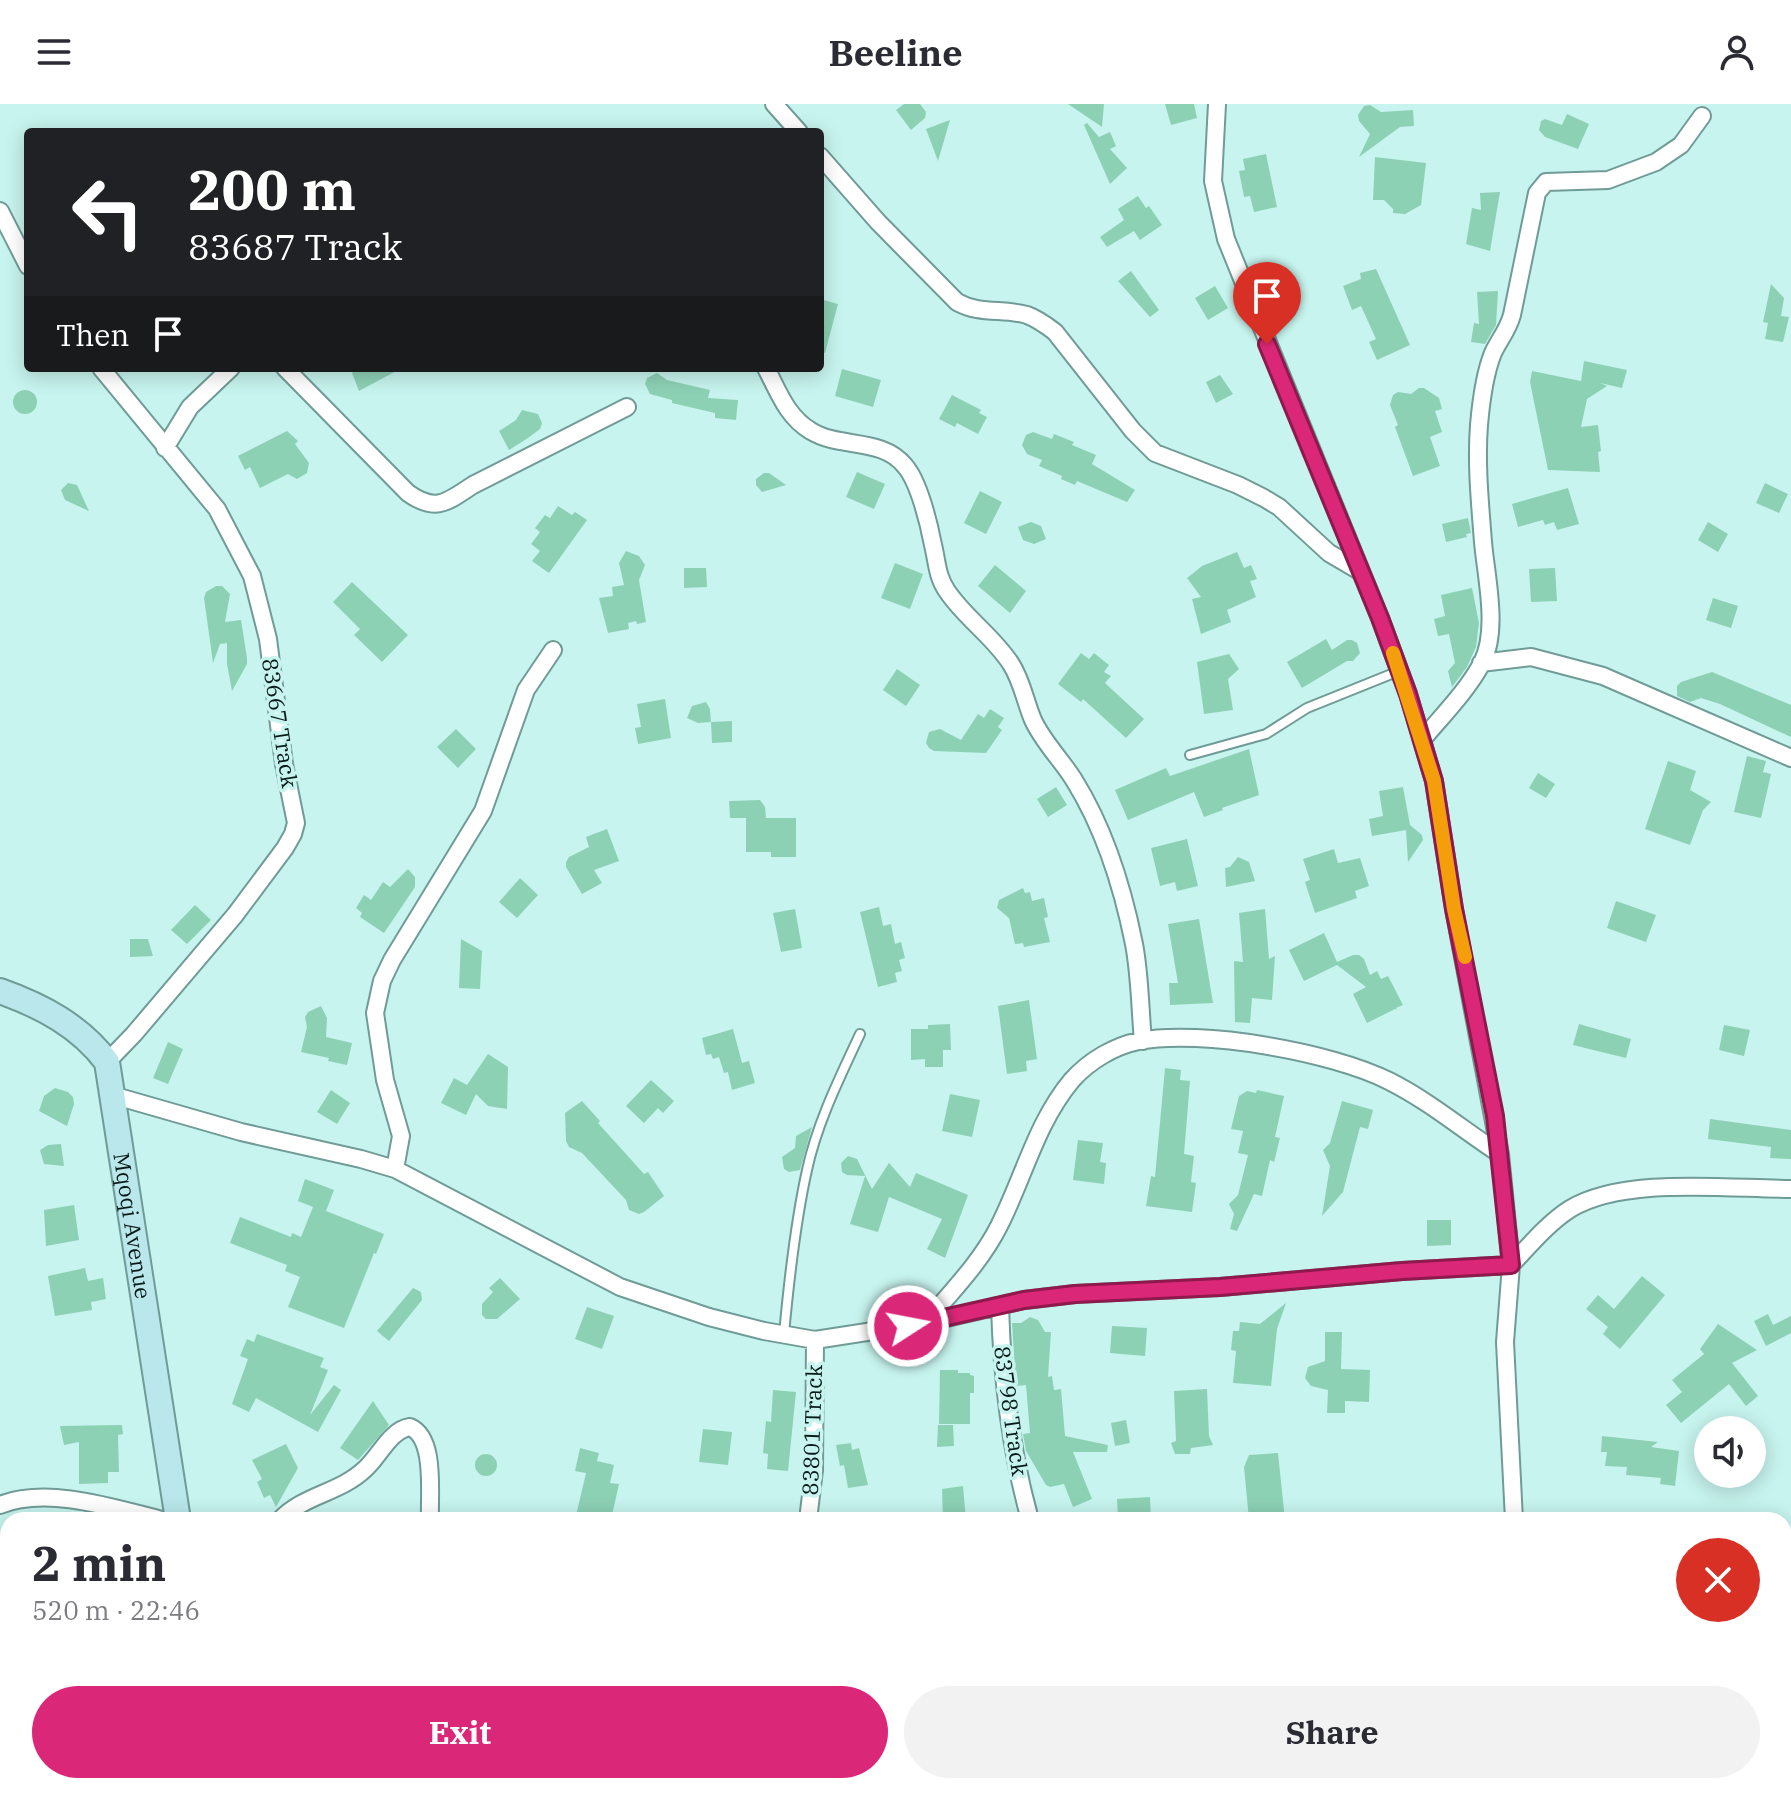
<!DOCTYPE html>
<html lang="en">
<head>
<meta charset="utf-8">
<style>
	:root { --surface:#fff; --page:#f2f2f3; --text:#2b2b33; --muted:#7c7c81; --accent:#db2777 }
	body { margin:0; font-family:"IBM Plex Serif",serif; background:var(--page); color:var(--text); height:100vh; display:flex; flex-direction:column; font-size:30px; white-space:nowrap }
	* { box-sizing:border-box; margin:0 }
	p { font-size:26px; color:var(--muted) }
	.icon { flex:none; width:44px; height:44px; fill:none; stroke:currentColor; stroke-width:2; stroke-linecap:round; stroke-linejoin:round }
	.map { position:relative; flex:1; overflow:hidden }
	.drawer { position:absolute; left:0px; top:1408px; width:1792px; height:282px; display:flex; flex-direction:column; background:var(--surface); border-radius:24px 24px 0 0; box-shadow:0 4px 20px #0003 }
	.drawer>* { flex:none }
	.top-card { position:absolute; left:24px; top:24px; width:800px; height:244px; border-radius:8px; box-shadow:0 4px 20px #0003; background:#202124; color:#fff; overflow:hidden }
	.tools { position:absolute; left:1694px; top:1312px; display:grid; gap:16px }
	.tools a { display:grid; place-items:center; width:72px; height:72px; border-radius:50%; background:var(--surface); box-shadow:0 4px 20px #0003; font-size:40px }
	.pin { position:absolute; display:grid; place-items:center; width:68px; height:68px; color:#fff; margin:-82px -34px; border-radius:50% 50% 50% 0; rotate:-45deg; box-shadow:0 0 8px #0007 }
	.pin .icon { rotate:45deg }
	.me { position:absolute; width:88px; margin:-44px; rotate:79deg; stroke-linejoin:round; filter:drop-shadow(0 0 6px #0008) }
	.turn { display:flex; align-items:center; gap:28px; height:168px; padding:0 32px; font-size:36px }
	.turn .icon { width:104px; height:104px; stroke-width:2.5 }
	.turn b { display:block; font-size:56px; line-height:68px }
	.then { display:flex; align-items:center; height:76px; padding:0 32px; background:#0003; gap:16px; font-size:30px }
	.round { display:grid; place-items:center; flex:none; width:84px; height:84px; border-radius:42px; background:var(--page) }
	.head { display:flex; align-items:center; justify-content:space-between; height:136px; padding:0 32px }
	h1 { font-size:48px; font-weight:700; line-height:60px }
	.primary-button { display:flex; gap:16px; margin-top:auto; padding:16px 32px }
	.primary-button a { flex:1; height:92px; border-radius:48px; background:var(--accent); color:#fff; font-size:32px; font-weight:700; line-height:92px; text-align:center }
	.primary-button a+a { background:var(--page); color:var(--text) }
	header { display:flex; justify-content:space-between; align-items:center; height:104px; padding:0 32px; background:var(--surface); font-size:36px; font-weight:700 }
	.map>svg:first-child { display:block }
</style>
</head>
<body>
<header><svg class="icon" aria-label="menu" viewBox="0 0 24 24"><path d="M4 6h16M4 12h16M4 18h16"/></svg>Beeline<svg class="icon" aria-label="person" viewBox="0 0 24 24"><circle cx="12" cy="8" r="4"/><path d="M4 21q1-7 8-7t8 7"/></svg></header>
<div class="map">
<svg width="1791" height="1689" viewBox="0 0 1791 1689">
	<rect width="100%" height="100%" fill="#c7f4ee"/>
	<path fill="#8dd1b5" d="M904,0h16l6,8 -1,6 -14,12 -15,-20z
		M1068,0h36l-2,23z
		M1165,0h29l3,14 -26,7z
		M1370,1l11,7 32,-2 1,16 -14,1 -41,30 11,-23 -11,-13 -1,-6 6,-9z
		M1567,10l22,10 -11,25 -33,-12 -6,-7 2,-9 4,-2 17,6z
		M950,16l-12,41 -12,-32z
		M1087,19l12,14 11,-5 6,14 -6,3 17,19 -17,16 -26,-59z
		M1266,50l11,53 -23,5 -4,-16 -6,1 -5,-26 6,-1 -2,-11z
		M1375,53l51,6 -5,42 -16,9 -12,-1v-4l-9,-9h-11z
		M1500,88l-10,59 -24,-7 6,-36 9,2 -1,-17z
		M1138,92l8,12 3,-2 13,19 -22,15 -6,-9 -27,16 -7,-10 24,-17 -6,-11z
		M1376,165l34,76 -33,15 -8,-18 7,-3 -15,-33 -9,4 -9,-24 18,-7 -1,-6z
		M1131,167l28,39 -9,7 -32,-36z
		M1771,180l13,14 -3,18 8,1 -6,25 -18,-3 3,-16 -5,-1z
		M1215,182l13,22 -20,12 -13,-22z
		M1498,187l-2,34 -11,19 -14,-2 3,-19 5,1 -2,-32z
		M820,195l18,5 -13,49 -5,-1z
		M1584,257l43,9 -5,18 -22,-5 7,3 -20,13 -6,28 17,-2 3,26 -3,1 2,20 -52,-2 -18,-88 2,-11 49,10z
		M358,264h44l-43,23 -7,-18z
		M842,265l39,11 -8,27 -38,-11z
		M657,269l10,7 43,10 -2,8 30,2 -2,20 -21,-2v-5l-43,-10v-3l-22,-6 -5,-10 2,-6z
		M1220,271l13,19 -17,9 -10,-21z
		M1419,284h5l15,10 3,11 -7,2 7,21 -12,5 10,29 -27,10 -18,-49 3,-2 -8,-20 3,-10 5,-3 13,2z
		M13 298a12 12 0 1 1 24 0a12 12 0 1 1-24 0Z
		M952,291l29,15 -2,3 8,4 -9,17 -21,-11 -2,4 -16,-8z
		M522,306l16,4 4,9 -2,6 -12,9 -19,12 -10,-19 17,-11z
		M287,327l11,10 -3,3 14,19 -2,10 -10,6 -9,-5 -28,14 -10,-21 -5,3 -7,-14z
		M1033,328l19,7 2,-5 20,8 -2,3 24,10 -4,9 43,26 -8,12 -50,-21 -2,4 -14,-6 1,-3 -23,-10 3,-6 -15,-6 -5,-9 4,-10z
		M857,368l28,12 -11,25 -28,-12z
		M764,369h5l17,12 -24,7 -6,-7v-6z
		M68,379l9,2 12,26 -24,-11 -4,-10z
		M1765,379l23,11 -9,19 -23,-10z
		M1568,384l11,36 -22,6 -3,-8 -9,3 -2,-5 -25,7 -6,-23z
		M980,387l22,11 -16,32 -22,-11z
		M558,402l14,9 3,-3 12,8 -38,53 -17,-12 8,-10 -9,-7 9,-12 -5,-4 10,-13 5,3z
		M1468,414l3,15 -5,1 1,3 -21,5 -4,-18z
		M1031,418l10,4 5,13 -12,5 -11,-4 -5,-13z
		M1708,418l20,12 -10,18 -20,-12z
		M626,447l13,5 6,9 -6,15 7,42 -9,2 -1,-3 -8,2 1,6 -21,4 -9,-35 14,-2 -1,-9 12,-2 -5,-22z
		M1237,448l7,16 7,-3 6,14 -7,2 6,16 -29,13 4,12 -30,12 -9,-35 9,-2 -14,-19 15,-12z
		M895,459l28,11 -13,35 -29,-11z
		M995,461l31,26 -16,22 -32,-27z
		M684,464h22l1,19 -23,1z
		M1555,464l2,33 -26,1 -2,-33z
		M352,478l56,53 -26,27 -28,-27 6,-6 -27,-27z
		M216,482h6l8,8 -5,28 16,-2 6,38v6l-15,27 -5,-27v-21l-7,1 -7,19 -9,-65 2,-6z
		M1472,484l7,35 -3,24 -9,20 -15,20 -4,-16 7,-8 -6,-29 -11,2 -4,-17 11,-3 -4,-21z
		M1713,494l25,8 -7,22 -25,-8z
		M1326,535l6,11 15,-10h5l5,3 3,10 -7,8h-6l-45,27 -15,-26z
		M1081,549l8,6 5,-6 15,12 -5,7 7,4 -6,7 39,36 -18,19 -43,-39 -2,3 -23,-18z
		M1229,550l10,15 -11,10 5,31 -29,4 -7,-52z
		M897,565l23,16 -14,21 -23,-16z
		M1712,568l79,33v32l-71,-33 -19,-6 -11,4 -13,-6v-10l4,-4z
		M665,595l6,39 -33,6 -3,-16 6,-1 -4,-23z
		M706,598l4,7 1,13 -13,1 -11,-5 5,-12z
		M990,605l14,9 -6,9 4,3 -16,23 -52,-2 -5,-3 -3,-5 3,-11 11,-3 21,11 17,-26 6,4z
		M732,617v21l-20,1 -1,-21z
		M456,625l20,20 -18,19 -21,-21z
		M1249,645l10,46 -37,13 1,2 -19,7 -10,-25 -66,28 -13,-30 51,-22 4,8z
		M1747,652l19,5 -3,11 8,2 -10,44 -27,-6z
		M1668,657l28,10 -6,19 21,12 -8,8 -13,35 -45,-16z
		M1538,669l17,11 -9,14 -17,-10z
		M1056,683l11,18 -19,12 -11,-18z
		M1403,683l7,38 12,10 1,5 -15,22 -2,-32 -34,6 -3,-17 14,-3 -4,-25z
		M760,696l5,7 1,11h30v39h-25v-5h-25v-34h-16l-1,-17z
		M607,725l12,32 -25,9 8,13 -20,11 -16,-27v-5l3,-5 20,-10 -3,-10z
		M1187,735l11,47 -21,5 -2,-9 -15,4 -9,-38z
		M1334,745l4,14 22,-5 9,28 -14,5 2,7 -42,15 -10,-31 5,-2 -7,-21z
		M1238,753l11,5 6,19 -29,6 -1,-19 5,-1z
		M408,765l7,8v10l-31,46 -24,-16 2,-4 -6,-5 8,-13 7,5 12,-18 7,5z
		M520,774l18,17 -21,23 -18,-16z
		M1023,784l2,5 5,-1 2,9 12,-3 4,19 -4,1 6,24 -26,5 -1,-4 -8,1 -6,-26 -12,-10 2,-8z
		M1616,797l40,14 -10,27 -39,-14z
		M195,801l16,15 -24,24 -16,-14z
		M879,803l4,19 8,-2 4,20 6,-2 4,16 -6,2 3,11 -7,2 2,9 -19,5 -18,-75z
		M795,805l7,39 -21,4 -8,-39z
		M1265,805l4,50 6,-3 -3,44 -20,-2 -2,25 -15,-1 -1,-61 9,1 -4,-49z
		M1199,815l14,84 -43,2 -1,-22h9l-10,-59z
		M1324,829l13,29 16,-7h6l5,4 6,16 7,-4 4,8 7,-3 15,29 -7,3 1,2 -2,-1 -28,14 -14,-29 13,-7 -29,-22 -33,16 -15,-31z
		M130,835h18l5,17 -23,1z
		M461,835l21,12 -2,38 -21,-1z
		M1029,896l8,59 -11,2 1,10 -20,3 -9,-68z
		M321,902l6,12 -1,19 26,6 -5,22 -19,-4 1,-3 -28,-6 6,-25 -2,-10 3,-5z
		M950,920l1,26h-8v17h-18v-8l-14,1v-31h17v-4z
		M1579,920l52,15 -5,19 -53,-13z
		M1724,921l26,5 -6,26 -25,-6z
		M733,925l9,34 7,-2 6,22 -23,7 -4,-18 -4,1 -5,-16 -6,2 -2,-5 -5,1 -4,-17z
		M168,938l15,7 -15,35 -15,-6z
		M488,950l20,13 -1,42 -19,-3 -12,-12 -10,21 -25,-12 13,-25 13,7z
		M1165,964l16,2 -1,10 10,1 -6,73 10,2 -3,26 5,1 -4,29 -46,-6 5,-30 4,1z
		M651,976l23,21 -11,12 -5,-5 -14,15 -18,-17z
		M55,984l13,4 5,5 1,7 -7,22 -28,-15 5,-15z
		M331,986l19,13 -13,21 -20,-12z
		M1257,986l27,6 -9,41 5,1 -6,24 -4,-2 -8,36 -8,-2 -17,37 -7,-2 4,-15 -5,-10 9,-9 10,-40 -10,-2 5,-22 -12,-2 8,-33 8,-5 9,2z
		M950,990l30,6 -8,37 -30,-6z
		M582,997l18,20 -2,2 46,51 4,-2 16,24 -20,16 -5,2 -10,-4 -3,-10 -44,-47 -13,-6 -3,-6 -1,-28z
		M1342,997l31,9 -5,19 -8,-2 -17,65 -21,24 8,-50 -7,-16 7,-7z
		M1710,1015l81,11v29l-21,-1 1,-11 -63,-8z
		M812,1023l-12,43 -11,2 -5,-3 -2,-12 13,-9 1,-12z
		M1078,1036l25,3 -3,19 6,1 -2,21 -31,-4z
		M61,1040l3,22 -20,-2 -4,-14 8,-5z
		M848,1052l9,3 15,30 17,-26 21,24 6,-14 52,22 -23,63 -18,-9 15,-30 -53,-22 -11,35 -28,-8 15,-48 -18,-1 -5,-3 -1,-9z
		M305,1075l29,11 -8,21 -5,-2 63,25 -8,20 -2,-1 -30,75 -56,-21 12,-30 -15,-6 2,-6 -57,-22 10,-26 51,20 1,-4 9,4 12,-30 -15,-6z
		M74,1101l5,35 -33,6 -2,-36z
		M1427,1116h24v25l-24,1z
		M85,1164l3,13 15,-3 3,21 -15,3 1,8 -37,6 -7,-40z
		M1642,1172l23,19 -45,54 -17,-15 5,-7 -22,-18 12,-14 16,14z
		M500,1174l20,21 -23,20h-11l-4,-4v-11l11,-12 -4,-4z
		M413,1184l8,4 1,8 -33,41 -12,-10z
		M1286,1199l-9,26 -6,57 -38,-3 3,-32 -5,-1 2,-19h6l1,-9 20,2z
		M587,1203l27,9 -12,33 -27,-10z
		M1768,1210l5,11 18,-9v17l-25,13 -12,-25z
		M1030,1213l8,3 7,12h6l-3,45 4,-1 2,14 7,-1 4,47 43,9 -1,7h-34l19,47 -19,8 -9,-23 -14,3 -4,-2 -20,-34 -3,-17 7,-1 -4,-48 -10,1 -4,-63h9z
		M1718,1220l39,26 -25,13 26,33 -12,10 -17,-22 -48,39 -15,-18 16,-13 -10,-12 32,-26 -4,-5z
		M1112,1222l35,2 -2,28 -35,-3z
		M1325,1228h17l-1,37 29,1 -1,32 -24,-1v12h-18l1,-23 -17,-4 -6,-8 3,-11 17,-6z
		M257,1230l67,24 -4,9 8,3 -18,45 24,-30 7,5 -23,42 -62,-34 -7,14 -17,-8 16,-45 -8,-3 7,-17 7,3z
		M940,1266h18v3h12v2l4,1v17h-4v31h-31z
		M1207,1285l2,47 4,9 -22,3 -1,6h-15l-4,-11 5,-2 -2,-50z
		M773,1286l23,2 -8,79 -21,-2 1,-15 -5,-1 3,-32 5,1z
		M373,1297l16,24 -31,35 -18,-12z
		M1126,1316l4,23 -15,3 -4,-23z
		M118,1321h4l1,9 -5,1 1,37h-11v11l-29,1v-42l-15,3 -4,-19z
		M938,1321h15l1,21 -17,1z
		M703,1325l29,3 -4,33 -29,-3z
		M1602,1332l56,6 -7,5 28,4 -4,35 -15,-2 1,-6 -35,-3 1,-8 -22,-1 2,-14h-6z
		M851,1339l1,7 7,-2 9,37 -20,3 -4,-23 -4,1 -4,-21z
		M286,1340l12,24 -22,39 -6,-12 -6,3 -7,-16 5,-3 -10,-19z
		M580,1344l19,5 -2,8 17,4 -4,18 9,1 -8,36h-36l11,-47 -11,-2z
		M1278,1349l7,67h-36l-5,-53 5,-12z
		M475 1361a11 11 0 1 1 22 0a11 11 0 1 1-22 0Z
		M963,1382l3,34h-23l-1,-31z
		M1150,1393l1,23h-33l-1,-21z"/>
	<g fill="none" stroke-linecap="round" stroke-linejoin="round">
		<g stroke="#709b96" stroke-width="12">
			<path id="lane" d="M1190,651l76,-21 41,-26 92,-37
				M784,1230c5,-54 11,-110 23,-164 10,-47 33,-93 53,-136"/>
		</g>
		<g stroke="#709b96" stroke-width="20">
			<path id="street" d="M774,0l25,28
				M1217,0l-4,77 13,58 154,379 28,76 26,87 20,128 46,245 11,111 -6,77 9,178
				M820,52l58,66 79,80c23,13 46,6 70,13 11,4 19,10 28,17l78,99 22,22 83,32 26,13 15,9 50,46 29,17
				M0,107l28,55
				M101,264l116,141 35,67 16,63 16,125 12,59 -3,11 -8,14 -50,67 -101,119 -27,28
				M285,264l123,125c28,20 39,9 65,-8l154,-78
				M766,264c12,23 21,49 45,63 29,18 71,6 94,35 14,16 24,58 28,79 4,16 4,32 14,46 18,27 46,45 64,73 11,17 14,37 22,56 10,22 28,39 41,60 30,48 49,109 60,164 6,31 6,65 9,97
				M165,344l25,-41 41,-39
				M1481,559l50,-6 72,19 188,82
				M1422,636c20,-24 45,-49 60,-77 17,-33 4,-86 1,-121 -3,-39 -7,-78 -4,-117 2,-23 5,-50 14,-72 6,-13 15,-23 19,-38l25,-122 9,-11 62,-2 48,-18 25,-17 21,-29
				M112,991l129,37 120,27 34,10 225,118 89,30 55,14 51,9 110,-17c26,-31 56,-61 74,-97 25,-49 37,-103 73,-146 17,-19 42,-34 67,-39 62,-12 193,11 250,40 40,20 74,49 111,73
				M395,1065l6,-33 -16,-56 -10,-67 7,-32 10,-21 91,-149 43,-121 27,-40
				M1511,1161c18,-19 37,-42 59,-56 54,-33 158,-20 221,-20
				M1000,1202c2,71 10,141 29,210
				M925,1219l99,-23 51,-6 145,-7 182,-16 109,-6
				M0,1401c47,-19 114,3 162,15
				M280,1416c23,-25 60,-27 85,-51 14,-12 25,-39 45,-42 26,11 19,66 20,90
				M808,1416l6,-50 1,-130
				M1523,1682v7
				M790,1689v-7
				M1147,1689l4,-7"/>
		</g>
		<g stroke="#709b96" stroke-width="28">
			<g id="secondary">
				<path id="s1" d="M0,887c42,15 80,35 107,71l71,458"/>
				<path d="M245,1682l1,7"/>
			</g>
		</g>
		<path stroke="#617f7b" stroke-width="4" stroke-dasharray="4 4" stroke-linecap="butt" d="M1003,1689l2,-7"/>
		<use href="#lane" stroke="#fff" stroke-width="8"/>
		<use href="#street" stroke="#fff" stroke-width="16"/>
		<use href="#secondary" stroke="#bae7ec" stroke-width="24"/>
	</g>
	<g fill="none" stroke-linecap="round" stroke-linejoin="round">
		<g stroke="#8e194d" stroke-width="20">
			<path id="route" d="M908,1222l116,-26 51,-6 145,-7 182,-16 109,-6 -16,-149 -41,-207 -20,-128 -26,-87 -28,-76 -113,-274"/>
		</g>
		<use href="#route" stroke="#db2777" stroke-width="14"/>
		<path stroke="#f59e0b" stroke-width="14" d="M1393,549l41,128 20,128 11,48"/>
	</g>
	<g text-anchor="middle" stroke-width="7" stroke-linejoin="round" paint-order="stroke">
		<g font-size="22" fill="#091b19" stroke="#c7f4ee">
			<text transform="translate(280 619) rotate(81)" y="8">83667 Track</text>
			<text dy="8" stroke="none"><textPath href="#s1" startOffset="296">Mqoqi Avenue</textPath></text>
			<text transform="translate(1011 1307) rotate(82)" y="8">83798 Track</text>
			<text transform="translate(812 1326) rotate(-88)" y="8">83801 Track</text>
		</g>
	</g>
</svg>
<div class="tools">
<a><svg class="icon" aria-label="sound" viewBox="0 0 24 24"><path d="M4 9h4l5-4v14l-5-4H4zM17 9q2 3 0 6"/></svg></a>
</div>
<div class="pin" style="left:1267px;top:240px;background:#d93025"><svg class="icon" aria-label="arrive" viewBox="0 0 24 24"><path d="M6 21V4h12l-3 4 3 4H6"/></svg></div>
<svg class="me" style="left:908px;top:1222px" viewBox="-20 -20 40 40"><circle r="17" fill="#db2777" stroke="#fff" stroke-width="3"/><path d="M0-11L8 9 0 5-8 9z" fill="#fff"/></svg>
<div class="top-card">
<div class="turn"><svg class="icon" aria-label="left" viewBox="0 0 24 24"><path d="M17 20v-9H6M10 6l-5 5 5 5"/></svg><div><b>200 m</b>83687 Track</div></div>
<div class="then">Then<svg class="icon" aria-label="arrive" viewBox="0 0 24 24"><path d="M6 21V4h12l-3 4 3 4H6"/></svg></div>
</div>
<section class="drawer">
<div class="head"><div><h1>2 min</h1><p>520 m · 22:46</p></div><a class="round" style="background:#d93025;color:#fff"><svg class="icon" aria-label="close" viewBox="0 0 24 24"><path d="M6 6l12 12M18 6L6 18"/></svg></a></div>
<div class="primary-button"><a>Exit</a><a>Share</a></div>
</section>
</div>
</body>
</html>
